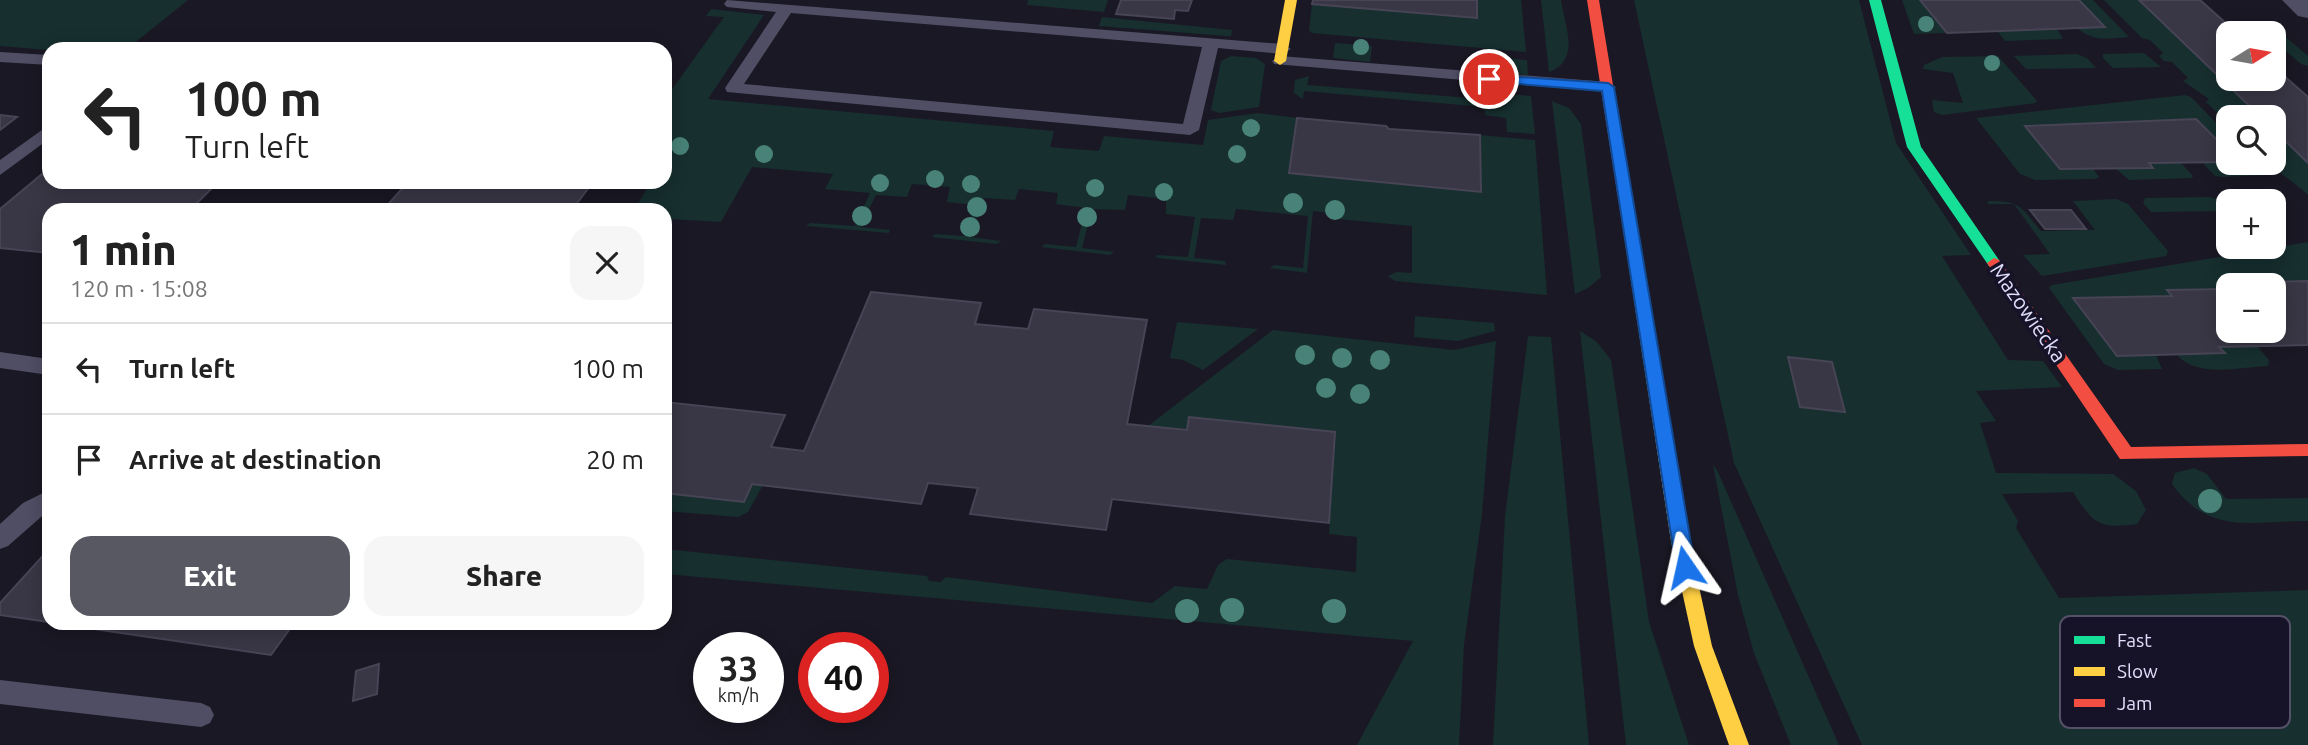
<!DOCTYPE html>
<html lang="en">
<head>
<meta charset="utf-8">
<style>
	:root { --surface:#fff; --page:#f6f6f6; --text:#222; --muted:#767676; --line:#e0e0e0; --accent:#585862 }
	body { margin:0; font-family:Ubuntu,sans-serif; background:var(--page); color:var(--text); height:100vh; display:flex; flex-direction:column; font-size:26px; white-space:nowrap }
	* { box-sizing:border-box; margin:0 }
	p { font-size:23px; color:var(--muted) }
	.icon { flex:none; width:38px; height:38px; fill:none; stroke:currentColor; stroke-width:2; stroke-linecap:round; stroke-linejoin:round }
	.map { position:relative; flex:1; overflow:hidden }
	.side { position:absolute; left:42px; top:203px; width:630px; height:427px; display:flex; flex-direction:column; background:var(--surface); border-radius:21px; box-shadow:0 4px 18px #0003 }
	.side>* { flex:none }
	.guide { position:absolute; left:42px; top:42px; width:630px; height:147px; border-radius:21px; box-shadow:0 4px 18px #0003; background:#fff; color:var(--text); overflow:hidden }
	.needle { width:46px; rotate:79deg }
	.fabs { position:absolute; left:2216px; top:21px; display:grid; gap:14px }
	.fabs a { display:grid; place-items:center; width:70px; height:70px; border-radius:14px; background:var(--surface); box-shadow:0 4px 18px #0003; font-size:35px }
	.speed { position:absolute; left:693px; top:632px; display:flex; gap:14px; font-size:35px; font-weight:700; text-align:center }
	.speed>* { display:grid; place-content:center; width:91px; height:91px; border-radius:50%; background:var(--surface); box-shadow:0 4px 18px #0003; line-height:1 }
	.speed small { font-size:18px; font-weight:400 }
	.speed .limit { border:10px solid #d22; background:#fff; color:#111 }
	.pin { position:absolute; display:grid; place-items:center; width:60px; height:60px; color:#fff; margin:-30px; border:4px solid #fff; border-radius:50%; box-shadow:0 2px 7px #0007 }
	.me { position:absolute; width:77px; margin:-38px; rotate:349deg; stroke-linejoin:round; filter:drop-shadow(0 0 5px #0008) }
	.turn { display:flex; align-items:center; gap:24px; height:147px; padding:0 28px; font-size:32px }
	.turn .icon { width:91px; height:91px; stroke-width:2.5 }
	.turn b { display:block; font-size:49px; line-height:60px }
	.round { display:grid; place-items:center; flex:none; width:74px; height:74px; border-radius:21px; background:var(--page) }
	.overview { display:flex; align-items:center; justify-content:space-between; height:119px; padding:0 28px }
	h1 { font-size:42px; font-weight:800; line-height:52px }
	.primary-button { display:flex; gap:14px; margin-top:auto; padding:14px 28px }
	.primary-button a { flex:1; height:80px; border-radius:21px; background:var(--accent); color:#fff; font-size:28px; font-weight:800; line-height:80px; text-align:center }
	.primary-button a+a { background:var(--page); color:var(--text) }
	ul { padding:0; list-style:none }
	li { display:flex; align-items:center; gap:21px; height:91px; padding:0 28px; border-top:2px solid var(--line) }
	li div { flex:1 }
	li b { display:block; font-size:26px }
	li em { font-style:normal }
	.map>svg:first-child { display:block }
</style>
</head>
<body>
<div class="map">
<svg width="2308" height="745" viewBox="0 0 2308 745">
	<rect width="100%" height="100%" fill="#1a1824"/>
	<path fill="#172f2f" d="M0,0h188l-61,49 -78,1 -49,-4z
		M1028,0h80l-4,12 -77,-7z
		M1477,0h44l5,52 -214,-19 -3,-3 3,-26 165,14z
		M1541,0h20c4,27 20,60 -12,72z
		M1634,0h225l37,143 75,112 -29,1 66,104 35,1 19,26 -86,4 20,30 -16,2 16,50 117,1 23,17 10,19 -9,14c-38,5 -44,0 -64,-32l-71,2 16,27 -2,7 43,70 249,-8v155h-446l-128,-282z
		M1902,0h18l27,33 -33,1z
		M2079,0h14l36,37c-22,2 -36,5 -53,-10l28,-1z
		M2104,0h35l122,117h-33v6l-22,-21 3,-3 -26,-18 5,-3 -16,-16 -8,-1 -5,-5 4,-3 -13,-13 -8,-2z
		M711,9l53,6 -56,84 346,32 -4,16 49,4 5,-15 99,9 5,-25 50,-7 39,5 -7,55 190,19v-57l55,5 12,155 -152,-14 -7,-5 9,-4 15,1v-47l-74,-7 1,-5 -26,-3 -6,62 -37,-5 4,-3 29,3 5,-52 -72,-7 -3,11 -32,-2 -7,40 31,3 1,4 -68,-7 -3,-2 3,-1 30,2 7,-40 -29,-3v-15l-38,-4 -3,15 -33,-1 -10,39 32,4 -4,3 -68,-8 3,-3 31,3 10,-39 -30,-4 2,-11 -39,-4 -4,11 -31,-2 -14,39 31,4 -4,3 -65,-7 3,-3 29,2 11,-31 -28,-3 3,-15 -38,-3 -5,13 -31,-2 -16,32 30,3 -1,3 -83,-7 4,-3 45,3 15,-33 -45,-4 8,-15 -81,-7 -31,55 -52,-3 -4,6v-15h-31l17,-28h14v-22l8,-13 -8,-2v-46l59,-82 -18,-1z
		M1102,17l130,13 -1,6h-5l-127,-10z
		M2056,27l7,12 -58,2 -7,-9z
		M2264,28h11l33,28v10l-7,-2 -28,-24v-7l-12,-3z
		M1335,43l37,3 -2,16 -37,-4z
		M2144,53l17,14 -48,1 -10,-10v-4z
		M2077,54l10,4 9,10 -70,1 -12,-13z
		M1231,56l25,2 9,6 -6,43 -40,6 -8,-3 10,-49z
		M1479,56l48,4 1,15 -49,-3z
		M1998,56l39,45 -2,2 -93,12 -8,-3 -2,-12 31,3 -10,-30 -30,-4 1,-4 18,-8z
		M1309,76l-2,9 176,14 1,-7 47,4 4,38 -28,-2 -1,-14 -21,-3 -1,-8 -180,-16 -1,8 -9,-6 1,-13z
		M2185,95l6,2 37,38v16l-32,-32 -171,7 35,43h33l6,8 -4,2 -60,1 -15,-6 -44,-56z
		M1552,101l17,7 12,16 20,153 -13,11 -13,6z
		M2273,129l35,34v32c-13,-13 -27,-20 -40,-32h5z
		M2180,162l13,14 -1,2 -63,2 -14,-12h37l-3,-5z
		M2202,162l53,1 12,12 -45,2 -7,-1z
		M2209,197l14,4 5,10 -77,1 -8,-9 2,-5z
		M2116,199l12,5 40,47 -2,5 -124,20 -19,-21 27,-1 -36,-50h-27l2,-3c32,0 32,6 52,30l54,-1 -22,-29z
		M2308,242v39l-80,4v4l-60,1 4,6 -99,2 43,57h40l6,14 -44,1 -14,-6 -55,-76 3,-3z
		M1415,316l79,7 1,8 -37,10 -44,-4z
		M1177,322l81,7 -55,41 -20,-10 -13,-2z
		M1273,330l181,20 42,-9 -14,173 -18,131 -5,100h-102l56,-104 -748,-67v-25l262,27 2,5 12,1 5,-5 206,26 23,-17 32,3 11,-24 9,-6 129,13 1,-35 -28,-3 6,-102 -146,-15 -2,13 -39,-4z
		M1580,331l17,11 14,18 38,262 40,123h-63z
		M1528,336l23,1 38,408h-96l12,-229z
		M2257,346l12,14 -1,6c-30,1 -70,13 -92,-12l48,-1 -5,-6z
		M1713,465l4,5 122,275h-48l-37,-92 -16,-58z
		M2194,468l13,6 19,25 82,-1v23c-56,0 -99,15 -136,-37l3,-11z
		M752,484l11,1 -15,27 -10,5 -73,-6v-18l79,9z"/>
	<path fill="#393745" stroke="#474456" stroke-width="2" d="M1121,0h71l-4,11 -13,-1 -1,9 -58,-5z
		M1313,0h164v18l-165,-14z
		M1920,0h159l26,27 -158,6z
		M2139,0h61l37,33h-9v46h45v-13l35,31v66l-35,-34v-12h-12z
		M0,115l17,2 -17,13z
		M1297,118l89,8 3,3 91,6 1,57 -192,-19z
		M2196,119l32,32v11l-79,1 4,5 -93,1 -35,-43z
		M42,174l7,1v7h70l48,5 5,-5 43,3 -25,25h-141v43l-49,-5v-39z
		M408,182h185l-21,28h-189z
		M2030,210h41l15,19h-41z
		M2308,281v64l-89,2 6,6 -108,3 -44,-58 99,-2 -5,-6 61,-1v42h45v-46l-13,-3z
		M871,292l110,11 -6,21 53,5 6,-20 113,11 -20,104 60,6 2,-13 146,15 -6,91 -217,-24 -6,31 -136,-16 8,-26 -50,-5 -7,21 -169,-20 -8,18 -79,-9v-91l120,13 -14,32 33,4z
		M1788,357l44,5 13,50 -45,-5z
		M49,549v73l-49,-7v-12z
		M53,623h241l-23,32z
		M379,664l-2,30 -24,7 3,-30z"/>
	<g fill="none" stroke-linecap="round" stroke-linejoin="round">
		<path fill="#4f4e64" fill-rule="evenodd" d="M727,0l556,44 8,5 -8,5 -65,-6 -19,82 -9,5 -463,-43 -2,-4 51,-76 -49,-5 -3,-3zM791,13l411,34 -19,77 -439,-40z
			M0,52l49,3v10l-49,-3z
			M1280,56l328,26 8,5 -8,5 -334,-28 -2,-3z
			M49,125v14l-49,36v-15z
			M0,352l49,7v16l-49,-7z
			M49,490v20l-41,36 -8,3v-25l23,-21z
			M0,680l201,23 9,4 4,8 -4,8 -9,4 -201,-23z"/>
		<path fill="#4f4e64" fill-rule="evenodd" d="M2282,0h26v18l-10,-2z"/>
		<path fill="#16e098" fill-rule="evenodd" d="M1869,0h12l40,147 78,113 2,3 -2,3h-10l-82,-119z"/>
		<path fill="#ffcf43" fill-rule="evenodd" d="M1285,0h12l-11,61 -6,4 -6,-4z
			M1635,256l7,5 47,280 23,105 37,99h-20l-35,-99 -23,-105 -43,-280z"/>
		<path fill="#f24e42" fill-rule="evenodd" d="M1587,0h12l43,261 -7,5 -7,-5z
			M1994,258l5,2 132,187 177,-3v12l-188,3 -131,-193 -2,-3z"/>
	</g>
	<g fill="#488278">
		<circle cx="1926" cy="24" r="8"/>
		<circle cx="1361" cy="47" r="8"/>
		<circle cx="1992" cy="63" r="8"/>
		<circle cx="1251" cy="128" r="9"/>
		<circle cx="680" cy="146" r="9"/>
		<circle cx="764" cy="154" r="9"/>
		<circle cx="1237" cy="154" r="9"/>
		<circle cx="935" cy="179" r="9"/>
		<circle cx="880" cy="183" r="9"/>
		<circle cx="971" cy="184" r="9"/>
		<circle cx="1095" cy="188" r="9"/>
		<circle cx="1164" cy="192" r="9"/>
		<circle cx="1293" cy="203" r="10"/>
		<circle cx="977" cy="207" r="10"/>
		<circle cx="1335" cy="210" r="10"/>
		<circle cx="862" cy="216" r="10"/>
		<circle cx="1087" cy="217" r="10"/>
		<circle cx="970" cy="227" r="10"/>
		<circle cx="1305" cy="355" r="10"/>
		<circle cx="1342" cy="358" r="10"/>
		<circle cx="1380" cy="360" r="10"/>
		<circle cx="1326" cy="388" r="10"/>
		<circle cx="1360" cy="394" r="10"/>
		<circle cx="2210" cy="501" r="12"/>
		<circle cx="1232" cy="610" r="12"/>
		<circle cx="1187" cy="611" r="12"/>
		<circle cx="1334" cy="611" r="12"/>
	</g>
	<path fill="#1a73e8" stroke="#114b97" stroke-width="2" d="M1489,75l119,8 6,4 81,480 -3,6 -7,2 -9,-8 -74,-476 -118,-10v-5z"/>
	<g text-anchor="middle" stroke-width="7" stroke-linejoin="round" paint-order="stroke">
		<g font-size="21" fill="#e1defc" stroke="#161329">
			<text transform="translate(2028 313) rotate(55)" y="7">Mazowiecka</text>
		</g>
	</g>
	<rect x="2060" y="616" width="230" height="112" rx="10" fill="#161329" stroke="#535068" stroke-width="2"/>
	<rect x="2074" y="636" width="31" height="8" fill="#16e098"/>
	<rect x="2074" y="667" width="31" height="9" fill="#ffcf43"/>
	<rect x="2074" y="699" width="31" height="8" fill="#f24e42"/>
	<g font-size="19" fill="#e1defc">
		<text x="2117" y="647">Fast</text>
		<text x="2117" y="678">Slow</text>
		<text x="2117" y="710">Jam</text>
	</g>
</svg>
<div class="fabs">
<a><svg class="needle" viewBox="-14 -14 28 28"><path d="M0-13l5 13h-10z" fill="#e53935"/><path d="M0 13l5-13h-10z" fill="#767676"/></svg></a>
<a><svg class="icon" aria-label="search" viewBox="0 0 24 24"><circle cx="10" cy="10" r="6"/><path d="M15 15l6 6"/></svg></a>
<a>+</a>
<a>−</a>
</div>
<div class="speed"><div>33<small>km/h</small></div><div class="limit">40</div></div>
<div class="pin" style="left:1489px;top:79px;background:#d93025"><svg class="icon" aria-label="arrive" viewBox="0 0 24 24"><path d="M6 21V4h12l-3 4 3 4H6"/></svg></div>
<svg class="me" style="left:1685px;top:567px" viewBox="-20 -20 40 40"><path d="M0-17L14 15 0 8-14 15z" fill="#1a73e8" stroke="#fff" stroke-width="4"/></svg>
<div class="guide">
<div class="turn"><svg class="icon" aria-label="left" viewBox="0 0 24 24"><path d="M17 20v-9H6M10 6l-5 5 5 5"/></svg><div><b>100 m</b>Turn left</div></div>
</div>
<section class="side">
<div class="overview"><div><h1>1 min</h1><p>120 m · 15:08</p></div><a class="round"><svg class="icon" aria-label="close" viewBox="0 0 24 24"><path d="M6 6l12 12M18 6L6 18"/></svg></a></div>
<ul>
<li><svg class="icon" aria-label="left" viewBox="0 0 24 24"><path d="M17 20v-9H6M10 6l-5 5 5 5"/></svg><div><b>Turn left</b></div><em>100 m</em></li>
<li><svg class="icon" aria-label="arrive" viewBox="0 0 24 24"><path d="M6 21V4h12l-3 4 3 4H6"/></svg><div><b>Arrive at destination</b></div><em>20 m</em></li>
</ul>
<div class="primary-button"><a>Exit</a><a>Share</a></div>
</section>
</div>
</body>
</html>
